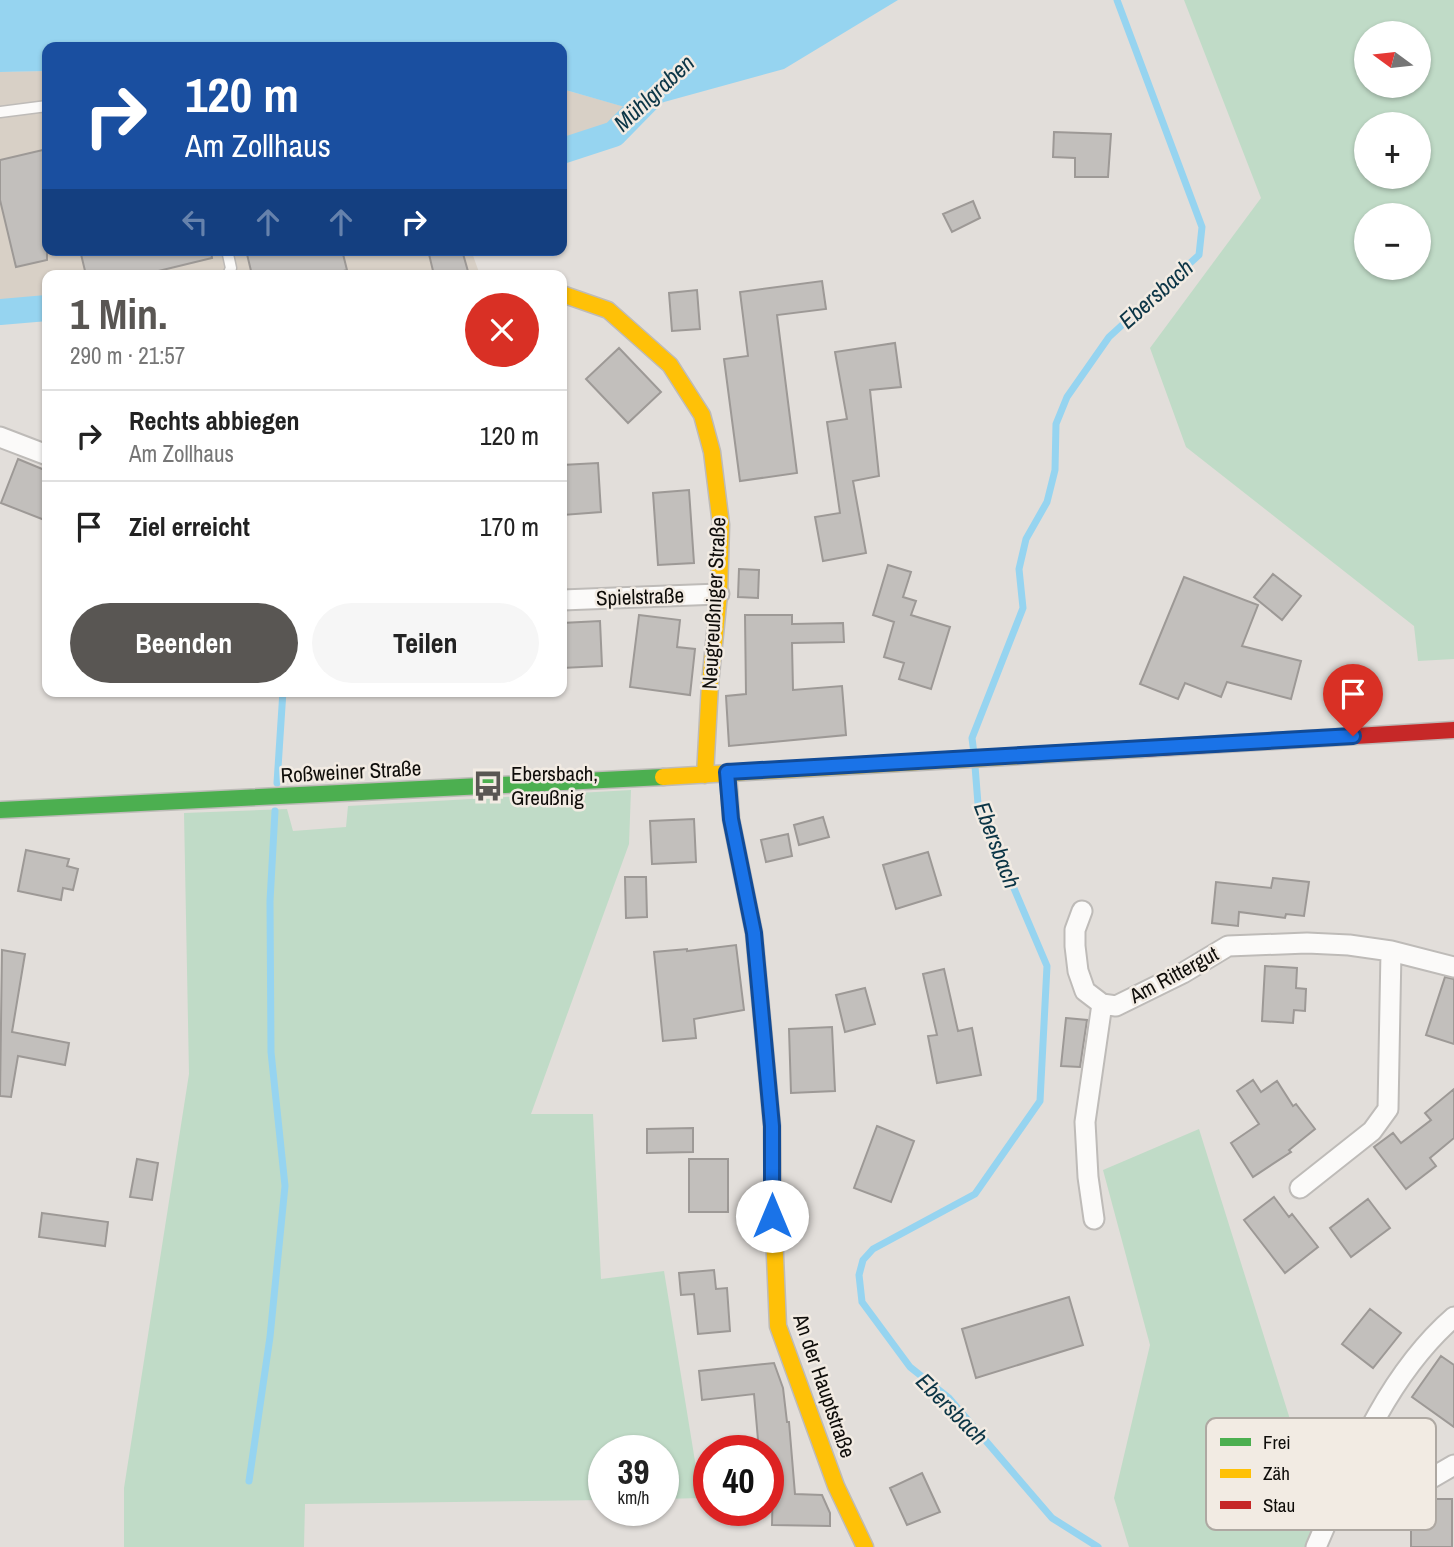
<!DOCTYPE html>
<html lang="de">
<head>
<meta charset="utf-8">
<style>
	:root { --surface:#fff; --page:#f6f6f6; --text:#222; --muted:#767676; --line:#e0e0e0; --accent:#595653 }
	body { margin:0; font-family:"Archivo Narrow",sans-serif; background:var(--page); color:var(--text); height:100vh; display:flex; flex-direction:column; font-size:26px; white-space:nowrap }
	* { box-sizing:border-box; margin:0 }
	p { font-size:23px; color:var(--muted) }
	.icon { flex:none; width:38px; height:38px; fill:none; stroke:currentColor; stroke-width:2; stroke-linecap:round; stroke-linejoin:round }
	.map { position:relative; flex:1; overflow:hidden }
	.sheet { position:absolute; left:42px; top:270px; width:525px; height:427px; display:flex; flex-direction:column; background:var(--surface); border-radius:14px; box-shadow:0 2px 5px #0004 }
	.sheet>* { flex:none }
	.top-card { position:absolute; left:42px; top:42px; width:525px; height:214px; border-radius:14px; box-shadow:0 2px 5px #0004; background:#1a4fa0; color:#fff; overflow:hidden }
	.needle { width:46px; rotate:285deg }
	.buttons { position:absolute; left:1354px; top:21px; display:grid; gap:14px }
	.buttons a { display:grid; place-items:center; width:77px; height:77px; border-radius:50%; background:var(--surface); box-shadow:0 2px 5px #0004; font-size:35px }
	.speed { position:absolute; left:588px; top:1435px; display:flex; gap:14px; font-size:35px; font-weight:700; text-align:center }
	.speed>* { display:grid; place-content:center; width:91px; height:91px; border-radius:50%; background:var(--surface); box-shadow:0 2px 5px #0004; line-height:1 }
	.speed small { font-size:18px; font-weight:400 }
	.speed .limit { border:10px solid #d22; background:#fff; color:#111 }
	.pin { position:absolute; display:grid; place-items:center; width:60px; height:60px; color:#fff; margin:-72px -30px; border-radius:50% 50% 50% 0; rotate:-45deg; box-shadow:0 0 7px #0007 }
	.pin .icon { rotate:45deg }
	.me { position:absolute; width:77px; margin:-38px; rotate:0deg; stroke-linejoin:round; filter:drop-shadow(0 0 5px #0008) }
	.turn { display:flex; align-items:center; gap:24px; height:147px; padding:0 28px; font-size:32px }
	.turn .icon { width:91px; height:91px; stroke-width:2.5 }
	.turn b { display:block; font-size:49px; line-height:60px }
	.lanes { display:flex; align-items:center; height:66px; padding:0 28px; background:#0003; justify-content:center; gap:35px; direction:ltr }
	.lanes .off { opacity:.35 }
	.round { display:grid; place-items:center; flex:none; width:74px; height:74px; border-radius:37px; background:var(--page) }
	.head { display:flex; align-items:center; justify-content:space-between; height:119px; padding:0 28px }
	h1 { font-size:42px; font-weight:700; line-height:52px; color:var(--accent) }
	.action { display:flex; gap:14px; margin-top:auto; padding:14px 28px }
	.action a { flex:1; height:80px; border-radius:42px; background:var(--accent); color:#fff; font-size:28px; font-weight:700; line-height:80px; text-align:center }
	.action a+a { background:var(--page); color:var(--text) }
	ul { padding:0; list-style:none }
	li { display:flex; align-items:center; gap:21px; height:91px; padding:0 28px; border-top:2px solid var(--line) }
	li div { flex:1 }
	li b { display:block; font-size:26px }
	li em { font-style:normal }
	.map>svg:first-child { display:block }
</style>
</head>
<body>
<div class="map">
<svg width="1454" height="1547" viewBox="0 0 1454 1547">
	<rect width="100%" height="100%" fill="#e2deda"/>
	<path fill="#d8d0c6" d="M47,71v179h424l9,25h-433v46l-6,-24 -41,4v-229z
		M562,89l67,19 -19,22 -48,16z"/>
	<path fill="#c0dbc7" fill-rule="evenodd" d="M1184,0h270v659l-36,2 -4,-35 -228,-179 -36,-99 111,-150zM1367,33h52v53h-52zM1367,124h52v53h-52zM1367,215h52v53h-52z
		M631,790l-2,54 -98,270h62l8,165 63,-8 37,227 -38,1v-48h-59v49l-299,4 -1,43h-180v-59l65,-414 -5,-261 103,-4 6,22 53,-4 2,-21z
		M1199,1129l121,386 -12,32h-179l-15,-49 36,-153 -47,-175z"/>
	<path fill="#96d4f0" d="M0,0h898l-114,69 -149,41 -73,-21v-42h-515v24l-47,1z"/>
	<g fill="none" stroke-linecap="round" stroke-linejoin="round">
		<path stroke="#96d4f0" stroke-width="7" d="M974,754l-2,-16 51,-130 -4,-39 7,-30 21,-37 8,-32 1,-46 11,-27 42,-60 90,-82 3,-28 -85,-227
			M975,766l3,38 69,162 -7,135 -65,93 -102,55 -10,11 -4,15 3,27 48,65 39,31 103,120 46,29
			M277,783l6,-92
			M249,1481l21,-144 15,-151 -14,-134 -1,-151 5,-90"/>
		<path stroke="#96d4f0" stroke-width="26" d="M562,151l52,-17 46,-47
			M0,312l47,-4"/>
	</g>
	<path fill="#c2bfbc" stroke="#9d9996" stroke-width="2" d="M1054,132l57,2 -3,43h-33v-19l-22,-1z
		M47,149v111l-31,7 -16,-67v-40z
		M973,201l7,17 -28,14 -9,-18z
		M80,250h131l1,8 -70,17h-56z
		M246,250h96l5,20 -17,5h-78z
		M428,250h34l7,25h-35z
		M822,281l4,28 -49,6 20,158 -57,8 -16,-122 24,-3 -8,-64z
		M697,290l3,39 -28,2 -3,-38z
		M895,343l6,44 -31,3 9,86 -26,5 13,72 -43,8 -8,-44 25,-4 -13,-91 20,-3 -12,-67z
		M619,348l42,44 -33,31 -42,-44z
		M18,459l29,12v50l-46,-18z
		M598,463l3,49 -38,3 -1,-50z
		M689,490l5,73 -36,2 -5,-72z
		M888,565l23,7 -8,25 13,4 -5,14 39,12 -19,62 -32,-10 5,-16 -20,-6 10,-35 -21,-7z
		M739,569l20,1 -1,28 -20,-1z
		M1273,574l28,22 -19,24 -28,-23z
		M1184,577l74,28 -16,41 59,15 -10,38 -64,-17 -6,15 -36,-14 -7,16 -38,-15z
		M639,615l41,5 -3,27 18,2 -5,46 -60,-8z
		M745,615h47v9l51,-1 1,19 -52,1 1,47 49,-4 4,49 -117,11 -3,-50 20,-2z
		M600,621l2,45 -40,2v-45z
		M823,817l6,20 -30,8 -5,-20z
		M694,819l2,43 -44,2 -2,-43z
		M788,834l4,22 -26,6 -5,-22z
		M26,850l43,9 -2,7 11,3 -5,21 -10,-2 -2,12 -43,-9z
		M928,852l13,43 -45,14 -13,-44z
		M625,877h21l1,40 -21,1z
		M1273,878l36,4 -5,34 -18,-2 -1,4 -46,-6 -1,14 -26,-3 4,-41 55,6z
		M736,945l8,65 -50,9 2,19 -33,3 -9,-89 33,-3v2z
		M2,950l23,4 -13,78 57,11 -4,22 -47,-9 -7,41 -11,-1z
		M1265,966l32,2 -1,20 10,1 -1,22 -11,-1 -1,13 -31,-2z
		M944,969l14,62 14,-3 9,47 -44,8 -9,-47 9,-1 -14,-61z
		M1445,977l9,2v65l-28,-9z
		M865,988l10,36 -30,8 -9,-37z
		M1066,1018l21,2 -7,47 -19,-1z
		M832,1027l3,64 -44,2 -2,-64z
		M1253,1080l8,12 16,-11 16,25 3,-2 19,25 -26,21 2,2 -38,25 -22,-34 28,-19 -22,-33z
		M1454,1089v49l-24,20 6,8 -30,23 -32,-42 19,-14 8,10 30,-23 -6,-7z
		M877,1126l37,15 -23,61 -37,-14z
		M693,1128v24l-46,1v-24z
		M137,1159l21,4 -6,37 -22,-3z
		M689,1159h39v53h-39z
		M1274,1197l15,20 3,-3 26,33 -33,26 -41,-53z
		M1368,1199l22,29 -39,29 -21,-29z
		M42,1213l66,9 -3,24 -66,-9z
		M714,1270l2,19 11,-1 3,43 -32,3 -4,-40 -13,1 -2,-22z
		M1069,1297l14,48 -107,33 -14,-49z
		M1370,1309l31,24 -28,35 -31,-24z
		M1441,1356l13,9v62l-42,-30z
		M774,1363l9,25 4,34h2l6,72 27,1 8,18v13l-58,-1 1,-47h-5v-27h-9l-5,-57 -52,6 -3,-29z
		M922,1473l18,39 -33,13 -17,-37z
		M1411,1499h41v48h-41z"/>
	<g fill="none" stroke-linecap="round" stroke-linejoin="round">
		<g stroke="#bebbb8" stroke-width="13">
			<path id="lane" d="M0,112l47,-6
				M227,250l4,18 -3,7"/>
		</g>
		<g stroke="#bebbb8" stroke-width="23">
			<path id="street" d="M0,437l47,18
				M562,600l157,-6
				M1082,911l-7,19v16l3,25 7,20 17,13 14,2 67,-33 45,-27 79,-3 42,2 42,6 63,16
				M1300,1188l72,-57 16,-22 3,-158
				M1094,1219l-6,-42 -3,-55 17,-118
				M1350,1469l36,20 37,-6 31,-18
				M1316,1547c35,-81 70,-171 138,-230"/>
		</g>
		<g stroke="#bebbb8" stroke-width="19">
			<path id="fast" d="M728,772l3,47 23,114 18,193 1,84
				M0,810l663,-33"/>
		</g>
		<g stroke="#bebbb8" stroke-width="19">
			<path id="slow" d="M562,294l46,16 62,55 32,50 10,37 9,73 -2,69 -9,90 -5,91
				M663,777l478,-28
				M773,1210l5,116 58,160 29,61"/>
		</g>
		<g stroke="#bebbb8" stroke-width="19">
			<path id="jam" d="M1141,749l313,-19"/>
		</g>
		<use href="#lane" stroke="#fbfaf9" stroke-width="10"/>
		<use href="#street" stroke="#fbfaf9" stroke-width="19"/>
		<use href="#fast" stroke="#4caf50" stroke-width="16"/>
		<use href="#slow" stroke="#ffc107" stroke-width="16"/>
		<use href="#jam" stroke="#c62828" stroke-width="16"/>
	</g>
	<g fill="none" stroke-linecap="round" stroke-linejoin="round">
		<g stroke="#114b97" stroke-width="18">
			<path id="route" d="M772,1216v-90l-18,-193 -23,-114 -4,-47 626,-36"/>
		</g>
		<use href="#route" stroke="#1a73e8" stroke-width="12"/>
	</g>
	<defs>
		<g id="bus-bare" transform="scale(2.415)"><path d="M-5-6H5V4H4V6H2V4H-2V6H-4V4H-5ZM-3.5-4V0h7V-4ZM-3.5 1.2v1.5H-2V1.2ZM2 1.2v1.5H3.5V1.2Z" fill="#595653" stroke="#f2ebe3" stroke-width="2.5" paint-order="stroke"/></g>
	</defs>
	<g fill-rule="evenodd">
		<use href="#bus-bare" x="488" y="786"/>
	</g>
	<g text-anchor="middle" stroke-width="5" stroke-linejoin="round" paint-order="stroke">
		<g font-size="21" fill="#0f0d0a" stroke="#f2ebe3">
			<text transform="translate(640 597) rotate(-2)" y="7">Spielstraße</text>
			<text transform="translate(714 603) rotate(-87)" y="7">Neugreußniger Straße</text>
			<text transform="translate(351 772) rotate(-3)" y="7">Roßweiner Straße</text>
			<text transform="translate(1174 975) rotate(-28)" y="7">Am Rittergut</text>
			<text transform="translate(824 1386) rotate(71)" y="7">An der Hauptstraße</text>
		</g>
		<g font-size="21" fill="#0f0d0a" stroke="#f2ebe3" text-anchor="start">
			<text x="511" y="781">Ebersbach,<tspan x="511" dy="24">Greußnig</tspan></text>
		</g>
		<g font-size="23" font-style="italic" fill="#0b3546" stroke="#f2ebe3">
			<text transform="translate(654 93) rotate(-43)" y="8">Mühlgraben</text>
			<text transform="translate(1156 294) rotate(-42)" y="8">Ebersbach</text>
			<text transform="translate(997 845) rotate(69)" y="8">Ebersbach</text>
			<text transform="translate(952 1409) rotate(45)" y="8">Ebersbach</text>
		</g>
	</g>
	<rect x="1206" y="1418" width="230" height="112" rx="10" fill="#f2ebe3" stroke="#aea8a2" stroke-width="2"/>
	<rect x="1220" y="1438" width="31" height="8" fill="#4caf50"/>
	<rect x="1220" y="1469" width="31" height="9" fill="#ffc107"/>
	<rect x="1220" y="1501" width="31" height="8" fill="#c62828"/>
	<g font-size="19" fill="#0f0d0a">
		<text x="1263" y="1449">Frei</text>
		<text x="1263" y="1480">Zäh</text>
		<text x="1263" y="1512">Stau</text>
	</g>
</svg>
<div class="buttons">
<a><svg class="needle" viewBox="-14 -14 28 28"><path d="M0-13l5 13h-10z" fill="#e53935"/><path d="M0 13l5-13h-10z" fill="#767676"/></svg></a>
<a>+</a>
<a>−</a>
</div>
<div class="speed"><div>39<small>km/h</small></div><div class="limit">40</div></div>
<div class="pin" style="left:1353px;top:736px;background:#d93025"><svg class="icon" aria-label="arrive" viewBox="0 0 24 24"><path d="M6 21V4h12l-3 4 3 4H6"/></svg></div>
<svg class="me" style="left:772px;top:1216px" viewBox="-20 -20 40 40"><circle r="19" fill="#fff"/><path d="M0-13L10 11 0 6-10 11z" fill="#1a73e8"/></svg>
<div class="top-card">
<div class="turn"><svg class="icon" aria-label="right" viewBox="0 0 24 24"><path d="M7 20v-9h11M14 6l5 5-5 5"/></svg><div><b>120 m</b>Am Zollhaus</div></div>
<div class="lanes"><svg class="icon off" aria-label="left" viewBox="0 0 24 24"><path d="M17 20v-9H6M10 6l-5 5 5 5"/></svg><svg class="icon off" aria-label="ahead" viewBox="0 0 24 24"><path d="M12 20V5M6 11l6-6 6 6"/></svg><svg class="icon off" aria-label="ahead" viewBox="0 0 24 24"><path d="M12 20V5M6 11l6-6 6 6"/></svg><svg class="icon" aria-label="right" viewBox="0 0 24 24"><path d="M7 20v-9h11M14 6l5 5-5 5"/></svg></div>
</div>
<section class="sheet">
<div class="head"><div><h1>1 Min.</h1><p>290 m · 21:57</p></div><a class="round" style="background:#d93025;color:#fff"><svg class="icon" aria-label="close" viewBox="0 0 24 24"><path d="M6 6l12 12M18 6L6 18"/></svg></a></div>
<ul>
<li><svg class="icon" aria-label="right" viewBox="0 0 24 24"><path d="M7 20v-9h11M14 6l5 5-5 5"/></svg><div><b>Rechts abbiegen</b><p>Am Zollhaus</p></div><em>120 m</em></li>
<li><svg class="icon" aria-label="arrive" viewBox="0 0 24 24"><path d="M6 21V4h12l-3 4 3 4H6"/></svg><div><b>Ziel erreicht</b></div><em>170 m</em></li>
</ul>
<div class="action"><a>Beenden</a><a>Teilen</a></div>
</section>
</div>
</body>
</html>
